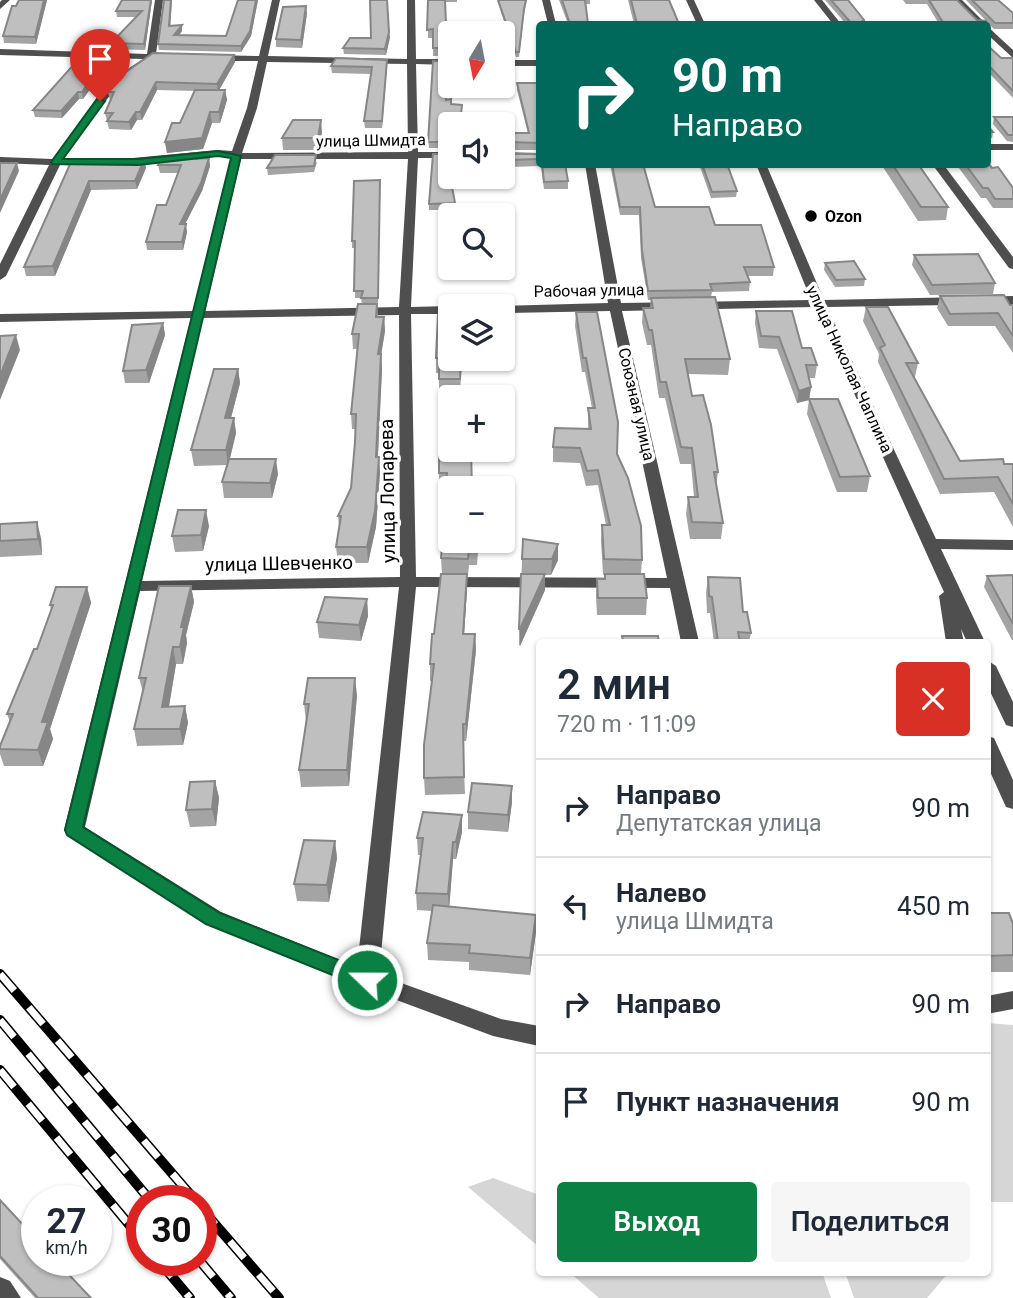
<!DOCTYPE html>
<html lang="ru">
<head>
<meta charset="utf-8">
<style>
	:root { --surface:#fff; --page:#f6f6f7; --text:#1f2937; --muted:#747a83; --line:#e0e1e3; --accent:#0b8043 }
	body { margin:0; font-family:Roboto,sans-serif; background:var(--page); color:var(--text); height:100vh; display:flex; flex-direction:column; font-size:26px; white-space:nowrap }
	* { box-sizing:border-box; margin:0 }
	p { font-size:23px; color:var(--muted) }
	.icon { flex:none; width:38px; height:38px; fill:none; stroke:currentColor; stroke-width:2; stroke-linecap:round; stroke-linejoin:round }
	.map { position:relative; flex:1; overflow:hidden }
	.drawer { position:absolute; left:536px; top:639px; width:455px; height:637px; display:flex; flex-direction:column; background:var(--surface); border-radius:7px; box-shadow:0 2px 5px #0004 }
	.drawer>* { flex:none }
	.banner { position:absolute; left:536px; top:21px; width:455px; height:147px; border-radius:7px; box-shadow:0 2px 5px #0004; background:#00695c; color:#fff; overflow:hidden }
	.needle { width:46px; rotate:190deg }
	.fabs { position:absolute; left:438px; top:21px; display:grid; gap:14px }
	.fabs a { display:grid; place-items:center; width:77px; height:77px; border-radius:7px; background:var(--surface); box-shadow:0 2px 5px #0004; font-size:35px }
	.speed { position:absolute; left:21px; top:1185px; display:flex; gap:14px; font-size:35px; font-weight:700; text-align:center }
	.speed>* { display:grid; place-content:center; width:91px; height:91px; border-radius:50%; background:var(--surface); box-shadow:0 2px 5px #0004; line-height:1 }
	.speed small { font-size:18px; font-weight:400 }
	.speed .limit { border:10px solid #d22; background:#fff; color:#111 }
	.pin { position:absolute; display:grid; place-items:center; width:60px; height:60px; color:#fff; margin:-72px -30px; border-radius:50% 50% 50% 0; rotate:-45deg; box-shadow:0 0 7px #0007 }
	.pin .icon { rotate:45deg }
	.me { position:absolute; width:77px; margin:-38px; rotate:292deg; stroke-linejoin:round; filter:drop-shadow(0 0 5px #0008) }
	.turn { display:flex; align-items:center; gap:24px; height:147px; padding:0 21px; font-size:32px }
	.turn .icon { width:91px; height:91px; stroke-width:2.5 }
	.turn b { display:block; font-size:49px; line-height:60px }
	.round { display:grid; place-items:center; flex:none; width:74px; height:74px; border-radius:7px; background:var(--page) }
	.overview { display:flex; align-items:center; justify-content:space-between; height:119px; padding:0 21px }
	h1 { font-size:42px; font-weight:600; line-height:52px }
	.action { display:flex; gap:14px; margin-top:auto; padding:14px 21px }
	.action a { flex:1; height:80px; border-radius:7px; background:var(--accent); color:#fff; font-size:28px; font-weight:600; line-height:80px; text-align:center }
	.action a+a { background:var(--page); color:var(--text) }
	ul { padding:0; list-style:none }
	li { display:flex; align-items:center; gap:21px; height:98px; padding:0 21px; border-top:2px solid var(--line) }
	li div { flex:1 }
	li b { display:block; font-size:26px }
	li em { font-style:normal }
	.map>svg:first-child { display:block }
</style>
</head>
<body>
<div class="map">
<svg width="1013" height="1298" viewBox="0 0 1013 1298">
	<rect width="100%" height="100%" fill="#fff"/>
	<path fill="#d6d6d6" d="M987,1023l26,2v177h-26z
		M493,1178l46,17v52l-71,-60z
		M569,1272h253l9,26h-232z
		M845,1272h104l-22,26h-73z"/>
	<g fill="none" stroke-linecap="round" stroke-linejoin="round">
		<path fill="#4f4f4f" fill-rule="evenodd" d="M2,0h8l-10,9v-7z
			M155,0h8l-7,54 21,3c-7,5 -18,-1 -26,3 -38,23 -62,63 -88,99l31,1 5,3 -5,3 -34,-1 -54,111 -6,4v-16l49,-99 -49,-2v-6l53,2 44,-60 23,-25 23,-15 -143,-4v-6l147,5z
			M272,0h8l-12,56 139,3v-59h8l1,59h34v6l-34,-1 2,88h32v6h-32l-7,149 39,-1v8h-39l5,263 251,1 -57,-267 -108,2v-7h-4l110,-3 -23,-139h10l26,139 190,-3 -55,-136h10l58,136 189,-4v8l-186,3 109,232 77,1v10l-72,-1 44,93h-18l-6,-13 3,13h-18l-7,-46 5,-4 -129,-285 -193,4 77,331h-18l-11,-54 -254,-1 -37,388 122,44 38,7v20l-46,-10 -134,-50 -154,-62 -138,-89 -3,-5 127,-512 -191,4v-8l193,-3 38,-154 -13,-1 -96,9 -5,-3 5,-3 96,-9 14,1 15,-43 11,-47h-46l-4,-3 4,-3 47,1zM267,62l140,2 1,88 -166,1 15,-45zM241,159h167l-9,148 -194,4zM399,315l1,262 -258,4 61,-263zM399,587l-42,380 -136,-55 -136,-85 55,-236z
			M542,0h8l6,24h-8z
			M686,0h8l11,24h-8z
			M814,0h8l19,24h-8z
			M953,0h9l24,24h-8z
			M987,26l26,24v8l-26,-24z
			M502,60h37v6h-37z
			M987,144h26v6h-26z
			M502,152l37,1v6l-37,-1z
			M932,164h11l70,93v12l-4,-1z
			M987,660l9,6 17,36v25l-7,-2 -19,-40z
			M987,736l7,2 19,42v29l-7,-2 -19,-42z
			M1013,991v18l-26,5v-18z
			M0,1277l10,4 11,17h-21z"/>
		<g stroke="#000" stroke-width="10">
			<path id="rail" d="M0,974l195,226
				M0,1020l150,180
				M0,1070l142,170
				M201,1208l78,90
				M158,1260l32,38
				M199,1260l32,38"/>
		</g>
		<use href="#rail" stroke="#fff" stroke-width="7" stroke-dasharray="22" stroke-linecap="butt"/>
	</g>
	<path fill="#a4a4a4" d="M19,0h28l-11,44 -32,-1 -1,-7z
		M122,0h30l-7,50 -33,-1 -1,-6 25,-26h-19l-1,-6z
		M238,0h20l-7,36 -10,16 -82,-2 -1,-6 13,-18 11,-1v6l-3,4 47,1z
		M428,0h29v2h-12l1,22 4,9v23h-17v-18h-5z
		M497,0h30l-3,14 -5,43h-3z
		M559,0h31v4h-4l2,20h-20z
		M628,0h41l10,24h-45z
		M825,0h23l16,20 -1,4h-17z
		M903,0h54l20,20 9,1 -1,3h-46l-12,-20h-21z
		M966,0h32l15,13v16h-19z
		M307,13l-5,35 -26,-1v-8z
		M390,37l-4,18 -42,-1 -1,-6z
		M987,45l14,13h12v40l-24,-25h-2z
		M110,53l1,7 -28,39h-4l-17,19 -27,-1 -2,-7z
		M234,55l1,7 -16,28h6l2,10 -7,23h-8l-9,26 -36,4 -2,-11 15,-19 15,-32 -38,-1 -15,30h-5l-6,10 -22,-1 -4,-16 6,-13h-1l-2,-8z
		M387,60l-5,68h-17l-1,-7 7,-47 -39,-1 -1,-7z
		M450,62l-3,38 4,4 11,1 -2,19h-10v24h-21l-1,-6z
		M517,83h22v67h-32l-1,-17h22l-11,-43z
		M994,117h19v25l-6,-1 -14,-17z
		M987,125l6,7 -1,6h-5z
		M322,132l-3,18h-36l-1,-12z
		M509,154h30v10h26l3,17v8h-24l-3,-23 -31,1z
		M209,158l1,8 -8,25 -17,33 2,8 -4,18h-36l-1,-8 20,-37 12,-32h-18l-2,-8 41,-6z
		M144,160l2,8 -9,21 -46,1 -36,86h-29l-2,-9 47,-105z
		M317,162l-3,10 -46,3 -1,-7z
		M610,164h33l12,43 60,18 59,42 -1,9h-25l2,6 -1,9 -37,1 -1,5 19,62 -2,16 -40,-1 4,22 26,76 -2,16 7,35 -2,16h-31l-4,-25 2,-17h6l-3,-33h-11l-15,-66h-6l-8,-53h-4l-5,-22 1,-15h7l1,-8h-3l-7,-42 -2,-43h-19z
		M699,164h28l10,27 -1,6 -25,1z
		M881,164h37l30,43 -2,13 -28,1z
		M956,164h31l5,4 21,20v20h-20l-7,-10h-5z
		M380,180l-2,125h-1l1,12h6l1,14 -4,24 1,14 -4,88 2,15 -4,55 -8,36h-30l-2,-16 3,-20 -1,-11 13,-28 4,-46 1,-13h-4l-1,-15 6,-65h-4l-1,-15 10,-30 -1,-6h-6v-50h-3v-7z
		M455,203v7h-26v-6z
		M914,255l81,28 -2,11 -63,1 -18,-30z
		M825,263l40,16 -1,7 -29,1 -11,-17z
		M940,296l73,9v48l-18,-27h-47l-11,-18z
		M866,307l52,56 -3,14h-1l46,84 53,3v63l-19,-35 -54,2 -62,-132 1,-8 -16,-33z
		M756,311l46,37 15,17 -2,13h-6l2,9 -2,13 -12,3 -20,-54 -18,-1 -4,-25z
		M576,312l41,142 25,106 -1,14 6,24 -1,17h-49l-1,-19 1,-17h7v-4h-1l-2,-34 1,-16h4l-8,-40 -12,1 -6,-23 -27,-1v-15l35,-18v-21h4l-7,-36h-3l-7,-46z
		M163,323l2,12 -16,48h-24l-2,-12z
		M436,358l26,1 -2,34 -21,1v-21h-3z
		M238,369l2,14 -9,35h3l2,15 -6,26 48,15 -6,24h-48l-2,-16 5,-17 -33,1 -3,-16z
		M809,399l61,77 -3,16h-30l-30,-78z
		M439,414l33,74 7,53 -2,24h-8l-1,10h-1v15l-3,44h11l1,16 -10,91h-3l2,53 -40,1 -1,-17 8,-97h-2v-17l12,-90 -1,-16 5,-70h-7z
		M0,524l41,14 1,17 -42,2z
		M209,526l-6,25 -28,1 -3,-16z
		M523,539l35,21 -7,15h-6v15l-25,56 -1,-1v-16z
		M1013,575v65h-1l-28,-53 3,-11z
		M708,577l35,35 8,21 -2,9h-35l-4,-29h-3l-1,-20z
		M191,586l3,16 -8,33 1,8 -4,21h-7l-7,43 16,-1 3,17 -5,22 -46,1 -3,-17 9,-37 -4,-14z
		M87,587l4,16 -41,126 3,10 -10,27h-39l-4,-12v-8l10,-24 -3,-8 30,-65 14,-39 -1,-5z
		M367,599l1,17 -7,25 -42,-3 -2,-16z
		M357,695l-8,91 -48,1 -2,-17 7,-49 -2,-17z
		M215,781l4,17 -3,28 -26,1 -4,-17z
		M512,786v16l-4,30 -40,-3v-17z
		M462,815v17l-6,27h-3l-4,48 87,25 -6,43 -61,-5v-8l-41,-2 -1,-17 5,-32 -15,-1 -1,-17 5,-38h-3l-1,-17z
		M335,841l2,17 -8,44 -32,-1 -3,-17z
		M987,913l26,11v48h-26z
		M0,1200l91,98h-56l-35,-39z"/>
	<path fill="#868686" d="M44,0h3l-11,44 -1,-7z
		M151,0h1l-7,50 -1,-6z
		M171,0h1l-2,31 -1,-5z
		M256,0h2l-7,36 -10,16v-6z
		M306,6l1,7 -5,35 -1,-8z
		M182,25v6l-7,10 -1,-6z
		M389,32l1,5 -4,18 -1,-6z
		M110,53l1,7 -28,39 -1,-7z
		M234,55l1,7 -17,30 -1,-8z
		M387,60v6l-5,62v-7z
		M156,82l1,8 -15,30 -2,-8z
		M225,90l2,10 -7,23 -1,-11z
		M78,92l1,7 -17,19 -1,-7z
		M136,112l1,8 -6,10 -2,-8z
		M210,112l2,11 -9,26 -36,4 -2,-11z
		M321,120l1,12 -3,18 -1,-12z
		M209,158l1,8 -8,25 -21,41 -1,-8z
		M144,160l2,8 -9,21 -2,-8z
		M17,163l2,8 -19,42v-13z
		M89,181l2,9 -36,86 -2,-10z
		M186,224l1,8 -4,18 -1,-8z
		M384,317l1,14 -4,24 1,14 -5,103 -1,-15 2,-103z
		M163,323l2,12 -16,48 -3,-13z
		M16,335l4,15 -20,50v-24z
		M238,369l2,14 -13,50 -2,-15z
		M811,387l-2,13 -12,3 2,-12z
		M234,418l2,15 -8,32 -2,-15z
		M379,457l1,15 -4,55 -8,36 -1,-16z
		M276,459l2,15 -6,24 -2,-15z
		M206,510l3,16 -6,25 -2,-16z
		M37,522l4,16 1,17 -4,-16z
		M558,544v16l-7,15 1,-16z
		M467,574v16l-4,60v-16z
		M545,574v16l-25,56v-17z
		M191,586l3,16 -8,33 1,8 -4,21 -3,-17 1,-20z
		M87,587l4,16 -41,126 3,10 -10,27 -5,-16 4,-28z
		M367,599l1,17 -7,25 -2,-16z
		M475,634l1,16 -10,91v-17z
		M173,647l3,17 -10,59 -4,-16z
		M355,678l2,17 -8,91 -2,-16z
		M185,706l3,17 -5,22 -3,-16z
		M215,781l4,17 -3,28 -4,-17z
		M512,786v16l-4,30v-17z
		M462,815v17l-6,27v-17z
		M335,841l2,17 -8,44 -2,-17z
		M453,842v17l-4,52 -1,-17z
		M536,915v17l-6,43v-17z"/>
	<path fill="#bfbfbf" stroke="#868686" stroke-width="2" d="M19,0h25l-9,37 -32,-1 9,-30h4z
		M122,0h29l-7,44 -33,-1 31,-32h-26z
		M164,0h7l-2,26 13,-1 -8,10 52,1 12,-36h18l-6,31 -9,15 -83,-2z
		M370,0h17l2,32 -4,17 -42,-1 7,-10h21z
		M428,0h17l1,24h5l-1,24h-17v-19l-6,1z
		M498,0h28l-2,9 -5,43h-3z
		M562,0h23l3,24h-18z
		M631,0h38l10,24h-42z
		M831,0h17l16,20 -6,4h-6z
		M929,0h28l20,20 9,1v2l-42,1z
		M972,0h26l15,13v10h-18z
		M306,6l-5,34 -25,-1 7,-32z
		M987,45l14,13h12v33l-23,-24h-3z
		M84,53h26l-28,39h-4l-17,19 -28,-1z
		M153,53l81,2 -17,29 -61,-2 -16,30h-4l-7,10 -22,-1 6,-8h-8l9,-21h-6l18,-20z
		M336,58l51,2 -5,61h-18l8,-54 -41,-1z
		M433,61l17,1 -4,38 5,-1v5l11,1 -2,19h-10v18h-22z
		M517,83h22v60l-32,-1 -1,-9h23z
		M195,90h30l-6,22h-9l-8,26 -37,4 7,-19h8z
		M994,117h19v18h-5z
		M293,120h28l-3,18h-36z
		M987,125l6,7h-6z
		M198,153l-2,6 13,-1 -8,25 -21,41h6l-4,18h-36l11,-37h9l15,-40h-23l4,-8z
		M433,154h13l9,49 -26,1z
		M509,154h30v5l-29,1z
		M275,155h41l-2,11 -47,2z
		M144,160l-9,21h-46l-36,85 -29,1 47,-105z
		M987,162l5,6 6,-1 15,21v11h-18l-7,-11h-5l-18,-24h22z
		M0,163h17l-17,37z
		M542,164h23l3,17 -24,1z
		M612,164h31l12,43h54l6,18h46l13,42h-30l6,15 -40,2 2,6 -64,1 -6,-41 -2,-43h-20z
		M702,164h25l10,27 -25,1z
		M892,164h26l30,43h-27z
		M380,180l-2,118h-17l2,-7h-9l1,-50h-3l2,-60z
		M978,254l17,29 -63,2 -18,-30z
		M854,261l11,18 -29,1 -11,-17z
		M1004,295l6,10h3v31l-15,-23 -48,1 -10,-18z
		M715,297l15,62h-45l7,37 11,-1 8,30 7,47h-4l9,51 -31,-1 -4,-25h10l-6,-49 -11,-1 -15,-65h-6l-8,-52h-3l-6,-22h10l-2,-10z
		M358,304h19l-1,13h8l-6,37h3l-5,103h3l-4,54 -8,36h-31l5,-31h-3l13,-28 4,-46 1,-28h-5l8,-80h-7z
		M866,307h22l30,56h-12l54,98 43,-2 1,5h9v40l-15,-27 -54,2 -64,-131 5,-3z
		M756,311h36l10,37h9l6,17h-11l5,22 -12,4 -20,-54 -18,-1z
		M576,312h21l21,110 -1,32 11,24 13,48 1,34 -38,-1 -2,-34h8l-12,-55 -11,1 -7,-23 -27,-1 2,-19 36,1 -3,-21h7l-9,-50h-3z
		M438,315h12v44h11l-1,20h-21v-21h-3z
		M163,323l-17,47 -23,1 9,-46z
		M16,335l-16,41v-40z
		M214,369h24l-13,49h9l-8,32h-35z
		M809,399h29l32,77 -30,1z
		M439,414h11v36h21l1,38h-22v53h28l-1,8h-8l-1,10 -27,-1 6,-85h-8z
		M229,459h47l-6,24 -48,-1z
		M178,510h28l-5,25 -29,1z
		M37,522l1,17 -38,2v-17z
		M523,539l35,5 -6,15h-30z
		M441,574h26l-4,60h12l-9,90h-3l1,53 -40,1v-33l10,-81h-4l2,-30h2z
		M521,574h24l-25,55h-1z
		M605,574h39l3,24h-49l-1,-19h8z
		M1013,575v49l-26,-48z
		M708,577l32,1 3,34h4l4,21 -13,-1 2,10h-22l-6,-45 -3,-1z
		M159,586h32l-10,41h3l-4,20h-7l-11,60 23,-1 -5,23h-46l12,-51h-7z
		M56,587h31l-45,135h6l-10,28 -38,-1v-3l13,-32h-6l27,-65h3l16,-44h-3z
		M325,597l42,2 -8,26 -42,-3z
		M622,636h36l1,6h-36z
		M308,678h47l-8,92h-48l10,-66h-5z
		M215,781l-3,28 -26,1 4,-28z
		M472,783l40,3 -4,29 -40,-3z
		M423,812l39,3 -6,27h-3l-5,52 -32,-1 7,-55h-6z
		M304,840l31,1 -8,44 -33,-1z
		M433,905l103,10 -6,43 -61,-5 1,-8 -43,-2z
		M987,913h22l4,11v31l-26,1z
		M0,1200l37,40v20h18l36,38h-53l-38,-42z"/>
	<path fill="#0b8043" stroke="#07532c" stroke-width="2" d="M97,99l8,2 -42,58h75l80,-8 23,5 -158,671 137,86 154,61 3,6 -3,6 -7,3 -161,-65 -139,-89 -2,-5 166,-672 -13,-2 -80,9 -86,-1 -1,-2z"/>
	<circle fill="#000" stroke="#fff" stroke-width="2.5" cx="811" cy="216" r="7"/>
	<g text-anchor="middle" stroke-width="7" stroke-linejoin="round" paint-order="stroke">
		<g font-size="16" fill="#000" stroke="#fff">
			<text transform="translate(371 140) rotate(-1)" y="6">улица Шмидта</text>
			<text transform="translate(589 290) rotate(-1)" y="6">Рабочая улица</text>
			<text transform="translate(850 369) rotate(65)" y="6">улица Николая Чаплина</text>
			<text transform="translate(637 404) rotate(77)" y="6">Союзная улица</text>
		</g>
		<g font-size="16" font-weight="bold" fill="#000" stroke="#fff" text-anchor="start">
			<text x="825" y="222">Ozon</text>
		</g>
		<g font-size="19" fill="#000" stroke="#fff">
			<text transform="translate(387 491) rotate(-91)" y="7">улица Лопарева</text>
			<text transform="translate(279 563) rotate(-1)" y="7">улица Шевченко</text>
		</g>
	</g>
</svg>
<div class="fabs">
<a><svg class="needle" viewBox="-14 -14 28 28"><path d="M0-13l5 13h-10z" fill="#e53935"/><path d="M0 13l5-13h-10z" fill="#747a83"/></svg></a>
<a><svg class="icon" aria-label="sound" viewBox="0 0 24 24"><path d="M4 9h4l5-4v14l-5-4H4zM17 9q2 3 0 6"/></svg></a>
<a><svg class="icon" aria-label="search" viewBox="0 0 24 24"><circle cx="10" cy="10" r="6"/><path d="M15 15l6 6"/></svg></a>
<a><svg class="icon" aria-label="layers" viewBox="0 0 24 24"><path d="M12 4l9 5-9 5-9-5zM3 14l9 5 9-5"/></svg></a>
<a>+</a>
<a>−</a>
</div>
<div class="speed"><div>27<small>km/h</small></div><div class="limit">30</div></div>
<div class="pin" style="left:100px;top:101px;background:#d93025"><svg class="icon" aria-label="arrive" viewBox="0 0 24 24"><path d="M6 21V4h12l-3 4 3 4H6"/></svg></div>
<svg class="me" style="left:367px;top:980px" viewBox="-20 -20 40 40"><circle r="17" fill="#0b8043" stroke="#fff" stroke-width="3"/><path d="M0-11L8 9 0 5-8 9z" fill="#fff"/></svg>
<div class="banner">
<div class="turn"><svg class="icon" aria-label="right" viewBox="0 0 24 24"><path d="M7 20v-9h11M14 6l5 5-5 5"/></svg><div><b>90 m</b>Направо</div></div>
</div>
<section class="drawer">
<div class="overview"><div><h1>2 мин</h1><p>720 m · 11:09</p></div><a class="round" style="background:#d93025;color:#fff"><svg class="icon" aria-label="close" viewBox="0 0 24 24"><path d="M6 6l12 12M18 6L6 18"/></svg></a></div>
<ul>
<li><svg class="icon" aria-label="right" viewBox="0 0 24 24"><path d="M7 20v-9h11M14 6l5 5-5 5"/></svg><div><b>Направо</b><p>Депутатская улица</p></div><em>90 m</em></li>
<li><svg class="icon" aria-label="left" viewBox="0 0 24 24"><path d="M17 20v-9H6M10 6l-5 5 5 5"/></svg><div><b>Налево</b><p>улица Шмидта</p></div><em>450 m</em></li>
<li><svg class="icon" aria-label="right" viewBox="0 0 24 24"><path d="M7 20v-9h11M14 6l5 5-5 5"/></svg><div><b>Направо</b></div><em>90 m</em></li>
<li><svg class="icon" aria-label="arrive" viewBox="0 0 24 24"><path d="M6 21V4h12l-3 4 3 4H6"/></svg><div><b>Пункт назначения</b></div><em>90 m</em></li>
</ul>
<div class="action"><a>Выход</a><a>Поделиться</a></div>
</section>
</div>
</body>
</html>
